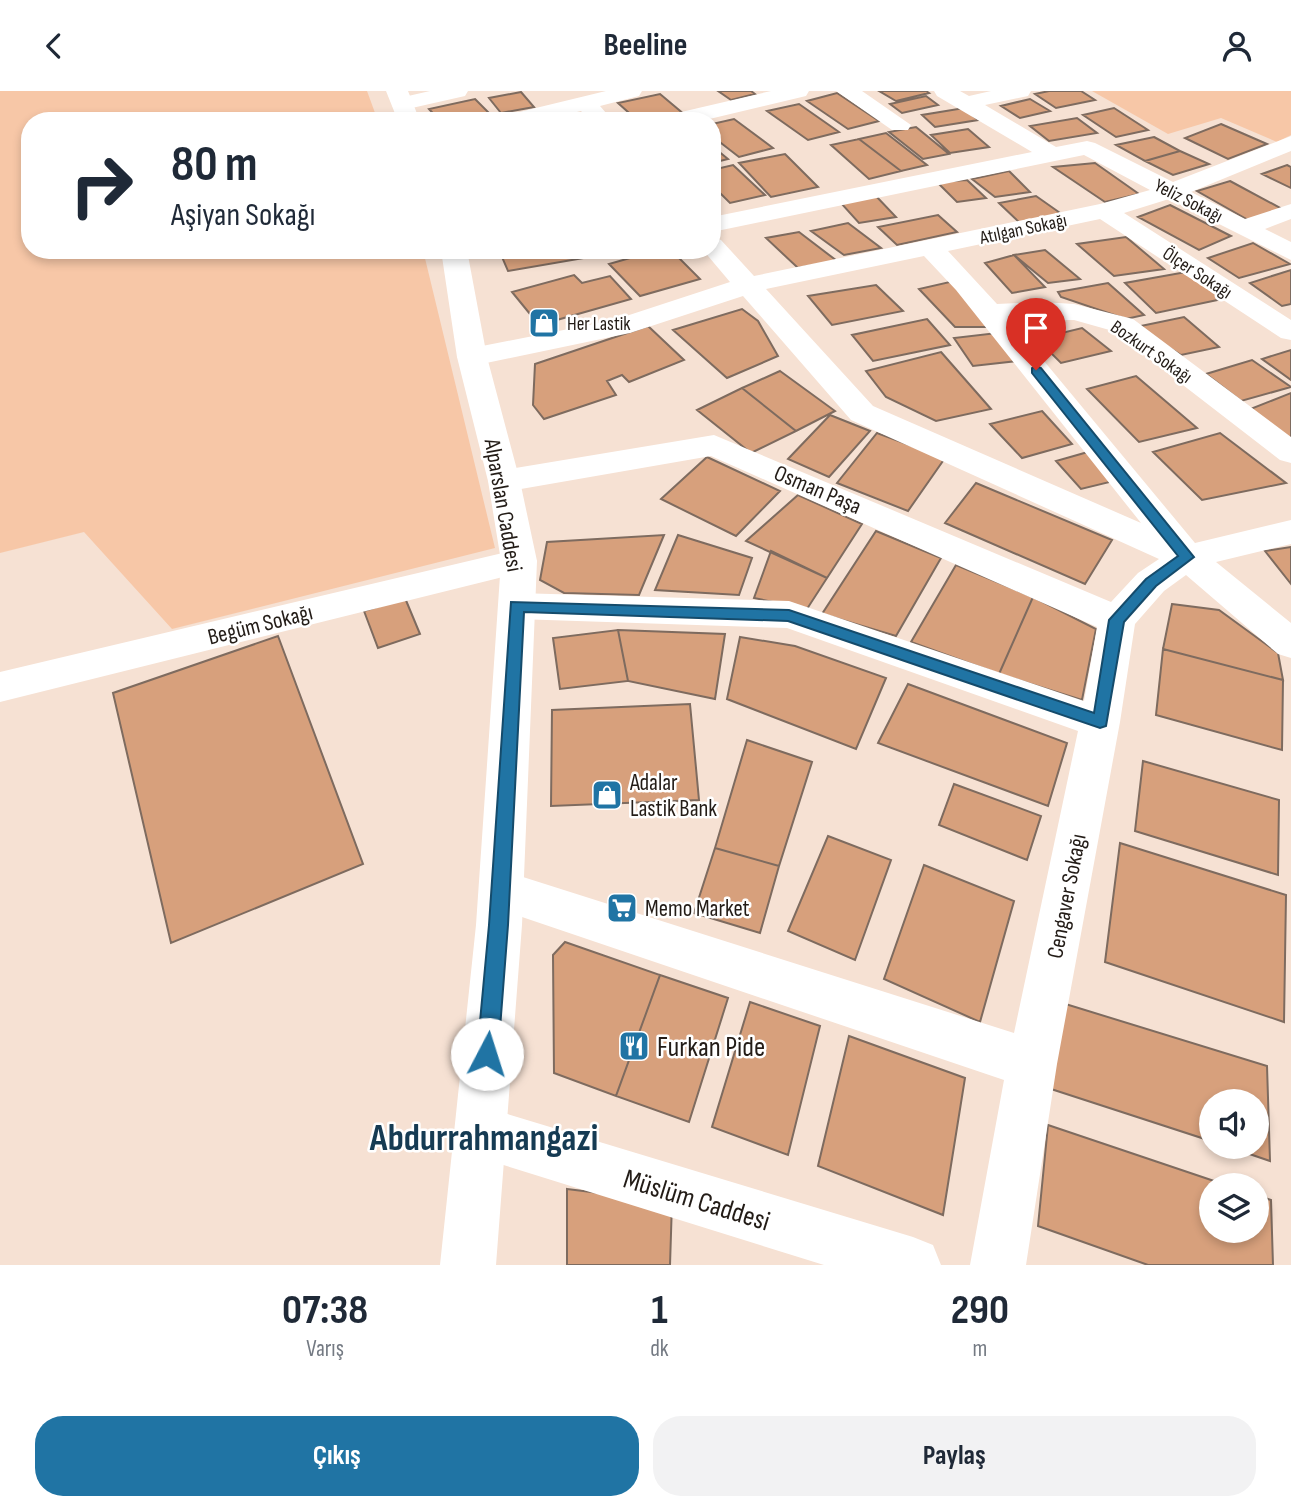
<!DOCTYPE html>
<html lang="tr">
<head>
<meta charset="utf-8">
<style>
	:root { --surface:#fff; --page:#f2f2f3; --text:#1f2937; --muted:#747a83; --accent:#2074a4 }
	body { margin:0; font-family:"Sofia Sans Condensed",sans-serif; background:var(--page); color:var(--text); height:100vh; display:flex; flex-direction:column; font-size:26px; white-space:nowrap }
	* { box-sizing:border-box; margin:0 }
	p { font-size:23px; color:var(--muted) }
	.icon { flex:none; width:38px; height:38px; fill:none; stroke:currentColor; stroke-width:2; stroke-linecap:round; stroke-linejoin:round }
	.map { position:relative; height:1174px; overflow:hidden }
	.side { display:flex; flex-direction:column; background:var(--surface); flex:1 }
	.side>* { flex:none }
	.guide { position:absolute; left:21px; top:21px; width:700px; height:147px; border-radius:28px; box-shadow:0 4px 10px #0003; background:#fff; color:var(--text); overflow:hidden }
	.fabs { position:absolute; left:1199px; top:998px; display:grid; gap:14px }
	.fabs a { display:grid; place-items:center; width:70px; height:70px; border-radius:50%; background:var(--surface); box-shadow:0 4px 10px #0003; font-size:35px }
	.pin { position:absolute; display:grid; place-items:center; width:60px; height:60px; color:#fff; margin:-72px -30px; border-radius:50% 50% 50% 0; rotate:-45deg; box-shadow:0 0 7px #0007 }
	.pin .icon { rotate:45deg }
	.me { position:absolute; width:77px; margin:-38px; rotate:5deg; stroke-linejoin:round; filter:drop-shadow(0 0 5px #0008) }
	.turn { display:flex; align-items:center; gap:24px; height:147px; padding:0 35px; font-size:32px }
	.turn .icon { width:91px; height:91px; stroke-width:2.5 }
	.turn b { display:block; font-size:49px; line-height:60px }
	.eta { display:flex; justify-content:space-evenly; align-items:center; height:119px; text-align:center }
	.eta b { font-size:42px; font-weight:700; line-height:49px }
	.button { display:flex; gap:14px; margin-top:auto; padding:14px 35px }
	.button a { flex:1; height:80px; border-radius:28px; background:var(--accent); color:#fff; font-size:28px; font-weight:700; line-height:80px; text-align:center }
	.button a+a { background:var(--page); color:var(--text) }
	header { display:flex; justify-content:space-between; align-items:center; height:91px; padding:0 35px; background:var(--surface); font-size:32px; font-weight:700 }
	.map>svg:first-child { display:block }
</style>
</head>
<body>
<header><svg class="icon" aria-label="back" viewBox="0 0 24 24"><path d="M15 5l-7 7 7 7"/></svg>Beeline<svg class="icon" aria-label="person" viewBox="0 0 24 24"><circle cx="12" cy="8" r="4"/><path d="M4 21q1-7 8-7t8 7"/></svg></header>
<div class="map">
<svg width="1291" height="1174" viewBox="0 0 1291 1174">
	<rect width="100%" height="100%" fill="#f6e1d3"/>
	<path fill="#f7c7a7" d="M0,0h367l11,30h-348v129h393l72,298 -323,81 -88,-97 -84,21z
		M1092,0h199v44l-14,7 -56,-24 -53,16z"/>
	<path fill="#d7a07c" stroke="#7e6b5f" stroke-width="2" d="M718,0h33l4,3 -24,6z
		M879,0h47l3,2 -33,8z
		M1049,0h32l14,9 -39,8 -21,-14z
		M521,1l13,15 -33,6 -12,-15z
		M837,2l42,28 -31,8 -41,-28z
		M660,3l25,21 -27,6h-20l-20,-18z
		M926,5l12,9 -36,8 -12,-9z
		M475,8l16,16 -1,5 -50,1 -11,-12z
		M1030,8l20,12 -30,7 -19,-12z
		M799,13l40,28 -31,8 -41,-29z
		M964,17l14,12 -43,7 -13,-12z
		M1114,17l34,22 -32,7 -33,-22z
		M1077,27l20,15 -48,8 -19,-15z
		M734,28l39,29 -34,9 -27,-21v-12z
		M1221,33l46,20 -39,15 -43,-21z
		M916,36l33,27 -26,5 -34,-27z
		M968,38l21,18 -39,6 -19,-18z
		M886,42l41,32 -26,6 -42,-32z
		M1154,46l26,14 -35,10 -29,-16z
		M859,48l42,32 -32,8 -38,-34z
		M712,55l16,13 -16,4z
		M1180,60l29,13 -36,11 -28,-14z
		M785,63l33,33 -47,10 -32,-34z
		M1095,72l44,31 -34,8 -52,-35z
		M733,74l32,30 -35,8 -18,-18v-15z
		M1287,74l4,2v21l-29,-14z
		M1009,80l21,21 -35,5 -23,-18z
		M967,89l19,18 -29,4 -20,-20z
		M1230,90l54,29 -34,11 -53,-30z
		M875,104l21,22 -37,6 -19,-21z
		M1036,105l27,19 -40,11 -24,-23z
		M1170,114l61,31 -32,14 -61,-33z
		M938,124l19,17 -60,13 -19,-18z
		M848,132l33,25 -37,7 -33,-24z
		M799,141l38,29 -39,7 -32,-30z
		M1126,146l38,32 -50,7 -37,-32z
		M1253,152l37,21 -51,14 -31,-20z
		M499,159h99l3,5 -93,16z
		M658,159h13l29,29 -60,17 -31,-32z
		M1045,159l35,29 -32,4 -34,-28z
		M1014,164l31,32 -33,6 -27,-30z
		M1291,179v34l-9,2 -32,-23z
		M1186,181l41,26 -71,15 -31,-30z
		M574,184l8,8 28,-7 21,23 -92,26 -27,-33z
		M954,190l45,46h-44l-36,-38z
		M1108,192l36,32 -18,4 -65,-22 -3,-5z
		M876,194l27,26 -71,14 -24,-29z
		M742,218l16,12 20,35 -51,22 -54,-48z
		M1184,226l35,30 -38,8 -45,-28z
		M927,228l23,26 -77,16 -21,-26z
		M648,235l36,34 -55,22 -7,-7 -15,6 9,14 -72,24 -11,-14 2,-41z
		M1082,237l29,23 -50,12 -24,-24z
		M997,242l20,28 -44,5 -19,-28z
		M1291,259v30l-29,-21z
		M941,261l50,57 -55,12 -50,-24 -20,-26z
		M1252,269l39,27 -50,14 -35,-27z
		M780,280l55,40 -39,20 -54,-43z
		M1136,285l61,52 -58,14 -52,-53z
		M742,297l54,43 -45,22 -54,-43z
		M1291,302v46l-43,-29z
		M1042,320l30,33 -50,14 -32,-34z
		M830,324l40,16 -41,46 -41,-18z
		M877,342l68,25 -37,53 -71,-28z
		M1220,342l66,50 -84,17 -49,-48z
		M1095,359l23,30 -37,9 -25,-28z
		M707,366l73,34 -44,45 -75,-37z
		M976,392l136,57 -27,44 -140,-61z
		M798,404l64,29 -35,54 -81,-37z
		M876,440l65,27 -45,78 -74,-22z
		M664,444l-25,60 -75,-2 -24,-13 7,-38z
		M678,444l74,23 -13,37 -84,-5z
		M1291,456v37l-26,-33z
		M771,460l56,27 -20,31 -53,-11z
		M956,474l77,32 -34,77 -88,-32z
		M1033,506l63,32 -14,71 -83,-26z
		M405,507l15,36 -42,14 -14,-37z
		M1172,513l47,6 59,43 5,27 -120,-31z
		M618,539l107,4 -10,65 -87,-18z
		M618,539l10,51 -68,8 -7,-51z
		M278,545l85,228 -192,79 -58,-250z
		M740,546l55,9 91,32 -30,71 -129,-50z
		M1163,558l120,31 -1,70 -126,-35z
		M908,593l159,59 -19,63 -170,-63z
		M690,613l9,96 -148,6 1,-96z
		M747,649l65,22 -33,104 -64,-18z
		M1143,670l136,39 -1,75 -143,-44z
		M954,693l87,32 -14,44 -88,-35z
		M828,745l63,24 -36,100 -67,-29z
		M1120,752l166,52 -2,127 -179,-60z
		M715,757l64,18 -19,67 -66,-20z
		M924,774l90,36 -34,121 -96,-43z
		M565,851l95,33 -44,121 -62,-23 -1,-118z
		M660,884l68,23 -39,124 -73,-26z
		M750,911l70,24 -32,129 -76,-28z
		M1059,911l208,64 3,95 -44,-15h30v-45h-45v40l-160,-52z
		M849,945l116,42 -22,137 -125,-49z
		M1048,1034l178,60h-15v45h45v-35l15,5 2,65h-125l-110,-39z
		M567,1098l105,13 -2,63h-103z"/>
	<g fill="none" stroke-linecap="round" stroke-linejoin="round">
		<path fill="#fff" fill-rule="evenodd" d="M430,0h38l-3,5 -62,14 -8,-1 -3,-5 3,-5z
			M606,0h36l-3,5 -39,10 13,15h-23l-9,-10 -42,10h-39l3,-5z
			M771,0h38l-3,5 -105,25h-40l3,-5z
			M836,0h26l49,34 -3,5h-16z
			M934,0h26l9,5 22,-5h40l-3,5 -43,9 71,42 31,-6 8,2 78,39 118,-46v15l-100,41 54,27 46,-15v15l-26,10 26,13v18l-122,-61 -45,14 167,107v20l-10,-2 -181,-119 -152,32 49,53 45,-2 32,2 59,15 158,118v26l-11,-3 -167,-129 -39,-11h-64l185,223 96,-23v24l-75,18 75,61v35l-13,-4 -92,-79 -22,16 -29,33 -15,98 -63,342 -31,201h-56l34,-185 -503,-170 -16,-6 -6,-14 6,-14 16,-6 513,163 64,-302 -291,-103 -270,-9 -13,-4 -5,-9 5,-9 13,-4 272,8 295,100 13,-74 -386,-171 -207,36 -12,-3 -4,-8 4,-8 12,-3 210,-35 397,167 27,-29 21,-14 -308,-139 -108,-124 -113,37 -158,33 -10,-3 -5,-6 5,-6 10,-3 142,-28 116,-38 -27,-32h9v-13l9,3 33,36 346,-72 50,-14 -66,-35 -372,77v-15l320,-65 -95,-56zM924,165l32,34 185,233 -268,-117 -107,-117z
			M519,458l12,3 6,9 -6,9 -531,132v-30z
			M481,1015l432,131 20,8 8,20h-117l-343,-107 -18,-8 -8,-18 8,-18z"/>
		<path fill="#fff" fill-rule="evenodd" d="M386,0h22l12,30h-22z
			M441,159h26l20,107 33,124 17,80 -15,364 -26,340h-56l36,-340 25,-364 -13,-80 -31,-124z"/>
	</g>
	<path fill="#2074a4" stroke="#154b6b" stroke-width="2" d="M1036,275l5,2 153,189 -38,29 -32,36 -18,104 -6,2 -312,-107 -264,-9 -16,313 -10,129 -3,8 -8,3 -7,-3 -3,-8 12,-129 22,-323 278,8 305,103 15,-93 37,-41 32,-23 -146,-183v-5z"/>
	<defs>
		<g id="shop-square" transform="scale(1.575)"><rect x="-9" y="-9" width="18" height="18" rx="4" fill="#2074a4" stroke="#fff"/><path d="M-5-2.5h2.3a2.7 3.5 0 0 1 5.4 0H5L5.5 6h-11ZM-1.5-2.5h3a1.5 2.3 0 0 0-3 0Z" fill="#fff"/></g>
		<g id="supermarket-square" transform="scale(1.575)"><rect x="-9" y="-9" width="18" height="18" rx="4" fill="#2074a4" stroke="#fff"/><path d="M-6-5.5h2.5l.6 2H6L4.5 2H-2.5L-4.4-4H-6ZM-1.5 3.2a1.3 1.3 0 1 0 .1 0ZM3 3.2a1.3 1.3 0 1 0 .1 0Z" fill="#fff"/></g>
		<g id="restaurant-square" transform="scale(1.575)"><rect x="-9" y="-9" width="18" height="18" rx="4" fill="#2074a4" stroke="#fff"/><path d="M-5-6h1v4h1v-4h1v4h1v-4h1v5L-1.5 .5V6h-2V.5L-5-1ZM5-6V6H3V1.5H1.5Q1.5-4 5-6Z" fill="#fff"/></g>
	</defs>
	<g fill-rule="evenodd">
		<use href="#shop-square" x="544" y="232"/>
		<use href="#shop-square" x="607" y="704"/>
		<use href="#supermarket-square" x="622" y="817"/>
		<use href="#restaurant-square" x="634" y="955"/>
	</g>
	<g text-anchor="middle" stroke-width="5" stroke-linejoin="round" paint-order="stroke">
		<g font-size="19" fill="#231c17" stroke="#fff">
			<text transform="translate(1189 109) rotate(27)" y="7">Yeliz Sokağı</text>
			<text transform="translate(1023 137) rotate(-12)" y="7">Atılgan Sokağı</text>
			<text transform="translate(1198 181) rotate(33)" y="7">Ölçer Sokağı</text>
			<text transform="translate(1152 260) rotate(35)" y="7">Bozkurt Sokağı</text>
		</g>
		<g font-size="19" fill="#231c17" stroke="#fff" text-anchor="start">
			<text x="567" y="239">Her Lastik</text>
		</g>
		<g font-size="23" fill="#231c17" stroke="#fff">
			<text transform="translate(818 398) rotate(23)" y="8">Osman Paşa</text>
			<text transform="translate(504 414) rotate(80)" y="8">Alparslan Caddesi</text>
			<text transform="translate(260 533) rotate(-14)" y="8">Begüm Sokağı</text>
			<text transform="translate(1066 805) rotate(-79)" y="8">Cengaver Sokağı</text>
		</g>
		<g font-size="23" fill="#231c17" stroke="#fff" text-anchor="start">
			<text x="630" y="699">Adalar<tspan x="630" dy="26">Lastik Bank</tspan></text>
			<text x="645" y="825">Memo Market</text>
		</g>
		<g font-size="28" fill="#231c17" stroke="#fff" text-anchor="start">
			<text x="657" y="965">Furkan Pide</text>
		</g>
		<g font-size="28" fill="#231c17" stroke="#fff">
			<text transform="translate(697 1108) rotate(17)" y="10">Müslüm Caddesi</text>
		</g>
		<g font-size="37" font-weight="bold" fill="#163b53" stroke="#fff">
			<text x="484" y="1059">Abdurrahmangazi</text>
		</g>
	</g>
</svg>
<div class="fabs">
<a><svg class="icon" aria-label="sound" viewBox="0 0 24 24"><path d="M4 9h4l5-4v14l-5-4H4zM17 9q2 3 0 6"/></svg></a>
<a><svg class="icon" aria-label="layers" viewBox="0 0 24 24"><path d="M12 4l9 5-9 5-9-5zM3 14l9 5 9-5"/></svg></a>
</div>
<div class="pin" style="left:1036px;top:279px;background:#d93025"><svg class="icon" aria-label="arrive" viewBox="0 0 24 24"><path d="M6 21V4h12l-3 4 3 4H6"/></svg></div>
<svg class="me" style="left:487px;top:963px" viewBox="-20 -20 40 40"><circle r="19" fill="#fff"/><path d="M0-13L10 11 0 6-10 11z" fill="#2074a4"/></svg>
<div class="guide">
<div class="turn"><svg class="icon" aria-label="right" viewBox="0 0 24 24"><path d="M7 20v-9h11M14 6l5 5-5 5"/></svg><div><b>80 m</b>Aşiyan Sokağı</div></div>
</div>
</div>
<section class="side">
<div class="eta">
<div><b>07:38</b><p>Varış</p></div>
<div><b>1</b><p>dk</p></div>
<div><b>290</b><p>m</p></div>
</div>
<div class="button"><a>Çıkış</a><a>Paylaş</a></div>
</section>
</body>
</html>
